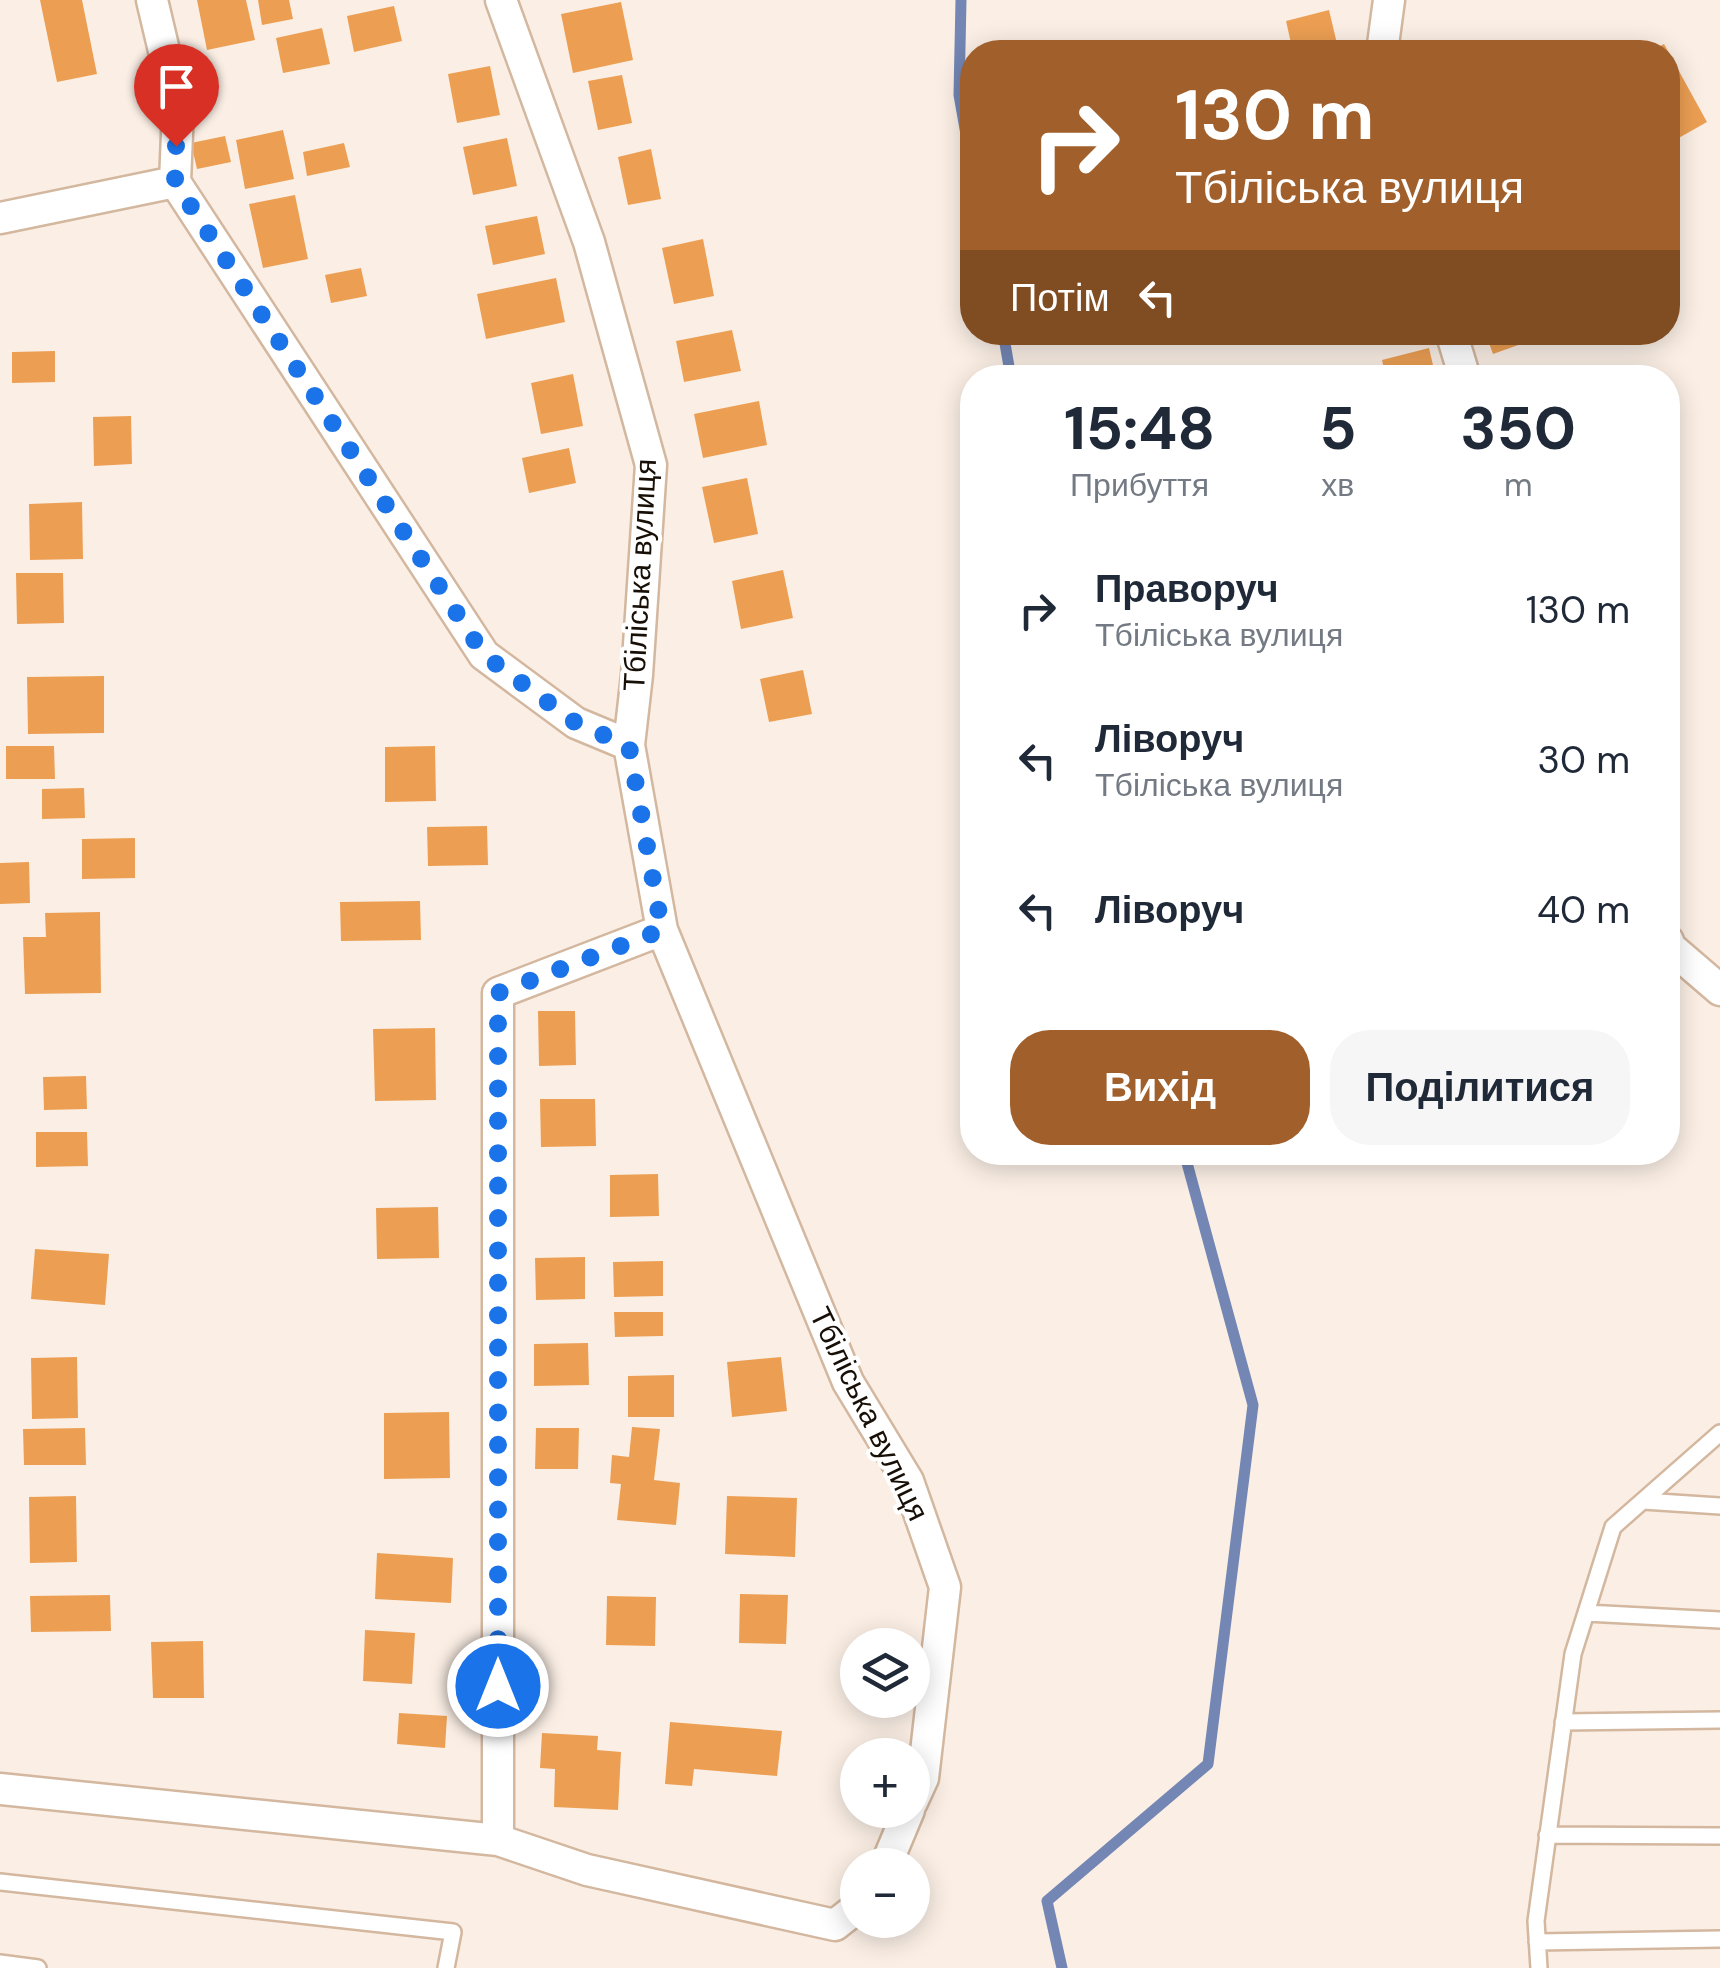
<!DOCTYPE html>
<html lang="uk">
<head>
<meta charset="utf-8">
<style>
	:root { --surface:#fff; --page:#f6f6f7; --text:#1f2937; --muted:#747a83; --accent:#a05f2b }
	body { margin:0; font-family:"DM Sans",sans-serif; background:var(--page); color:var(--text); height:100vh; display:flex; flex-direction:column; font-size:38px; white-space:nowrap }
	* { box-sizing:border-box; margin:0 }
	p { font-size:32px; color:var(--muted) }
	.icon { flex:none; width:55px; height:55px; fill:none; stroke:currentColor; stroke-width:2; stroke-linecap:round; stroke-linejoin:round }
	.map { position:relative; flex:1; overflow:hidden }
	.side { position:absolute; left:960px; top:365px; width:720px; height:800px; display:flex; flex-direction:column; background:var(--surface); border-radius:40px; box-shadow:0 5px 25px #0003 }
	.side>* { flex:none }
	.hud { position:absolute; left:960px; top:40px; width:720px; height:305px; border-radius:40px; box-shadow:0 5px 25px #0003; background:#a05f2b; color:#fff; overflow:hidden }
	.fabs { position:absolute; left:840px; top:1628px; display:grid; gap:20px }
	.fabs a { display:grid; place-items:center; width:90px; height:90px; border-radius:50%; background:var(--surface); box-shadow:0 5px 25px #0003; font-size:50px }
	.pin { position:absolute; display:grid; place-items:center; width:85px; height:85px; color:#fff; margin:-102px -42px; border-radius:50% 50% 50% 0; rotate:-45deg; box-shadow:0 0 10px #0007 }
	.pin .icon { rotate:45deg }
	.me { position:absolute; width:110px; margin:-55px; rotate:0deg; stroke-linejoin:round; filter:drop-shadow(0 0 8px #0008) }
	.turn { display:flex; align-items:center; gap:35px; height:210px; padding:0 50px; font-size:45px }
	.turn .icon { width:130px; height:130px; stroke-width:2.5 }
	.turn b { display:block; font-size:70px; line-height:85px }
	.then { display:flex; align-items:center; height:95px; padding:0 50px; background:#0003; gap:20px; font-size:38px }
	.eta { display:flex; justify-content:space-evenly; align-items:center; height:170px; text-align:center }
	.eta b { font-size:60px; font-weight:700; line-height:70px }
	.action { display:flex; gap:20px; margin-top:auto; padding:20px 50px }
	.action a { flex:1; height:115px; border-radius:40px; background:var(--accent); color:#fff; font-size:40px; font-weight:700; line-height:115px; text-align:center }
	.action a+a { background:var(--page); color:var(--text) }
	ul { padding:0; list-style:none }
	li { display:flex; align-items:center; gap:30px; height:150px; padding:0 50px }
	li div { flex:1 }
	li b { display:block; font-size:38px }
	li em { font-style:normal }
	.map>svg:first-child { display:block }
</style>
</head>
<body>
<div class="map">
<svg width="1720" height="1968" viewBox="0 0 1720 1968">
	<rect width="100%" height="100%" fill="#fbefe5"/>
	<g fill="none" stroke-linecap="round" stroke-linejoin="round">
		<path stroke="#7386b4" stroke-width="11" d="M961,0l-2,95 13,73
			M1003,332l8,46
			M1062,1968l-15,-67 161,-137 45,-359 -69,-253"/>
	</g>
	<path fill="#ec9f53" d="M40,0h42l15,74 -40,8z
		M197,0h49l9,40 -48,10z
		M258,0h31l4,19 -31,6z
		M621,2l12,58 -60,13 -12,-59z
		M394,6l8,35 -48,11 -7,-36z
		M1329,10l10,42h-46l-7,-31z
		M322,28l8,36 -47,9 -7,-35z
		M1664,44l43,78 -39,22v-92h-19z
		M490,66l10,49 -43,8 -9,-49z
		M622,75l10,48 -34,7 -10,-49z
		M283,130l11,49 -49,10 -9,-49z
		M225,136l6,26 -34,7 -6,-26z
		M507,138l10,48 -44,9 -10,-48z
		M344,143l6,24 -43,9 -4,-24z
		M651,149l10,50 -33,6 -10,-48z
		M295,195l13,64 -45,9 -14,-64z
		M537,216l8,38 -52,11 -8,-39z
		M703,239l11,57 -40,8 -12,-56z
		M361,268l6,28 -36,7 -6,-28z
		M556,278l9,44 -79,17 -9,-45z
		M732,330l9,41 -57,11 -8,-41z
		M1485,332h48l2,7 -42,15z
		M1429,348l7,30h-50l-4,-18z
		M55,351v31l-43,1v-31z
		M573,374l10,52 -42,8 -10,-51z
		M759,401l8,44 -64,13 -9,-44z
		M131,416l1,48 -38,2 -1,-49z
		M569,448l7,35 -47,10 -7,-35z
		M747,478l11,56 -44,9 -12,-56z
		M82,502l1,57 -53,1 -1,-56z
		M783,570l10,48 -52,11 -9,-48z
		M16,573h47l1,50 -47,1z
		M803,670l9,44 -43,8 -9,-43z
		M104,676v57l-76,1 -1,-57z
		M6,746h48l1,33h-49z
		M435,746l1,55 -51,1v-55z
		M84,788l1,30 -43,1v-30z
		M487,826l1,39 -60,1 -1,-39z
		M135,838v40l-53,1v-40z
		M29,862l1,41 -30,1v-41z
		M420,901l1,39 -80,1 -1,-39z
		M100,912l1,81 -76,1 -2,-57h23l-1,-24z
		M538,1011h37l1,54 -37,1z
		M435,1028l1,72 -61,1 -2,-72z
		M86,1076l1,33 -43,1 -1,-33z
		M540,1099h55l1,47 -55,1z
		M36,1132h51l1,34 -52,1z
		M658,1174l1,42 -49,1v-42z
		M438,1207l1,51 -62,1 -1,-51z
		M35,1249l74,5 -4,51 -74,-6z
		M585,1257v42l-49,1 -1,-42z
		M663,1261v35l-49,1 -1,-35z
		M614,1312h49v24l-48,1z
		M588,1343l1,42 -55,1v-42z
		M77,1357l1,61 -46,1 -1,-61z
		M781,1357l6,54 -55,6 -5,-55z
		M674,1375v42h-46v-41z
		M449,1412l1,66 -66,1v-66z
		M632,1427l28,2 -6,51 26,3 -4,42 -59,-5 4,-36 -11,-1 2,-28 17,2z
		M85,1428l1,37h-62l-1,-36z
		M536,1428h43l-1,41h-43z
		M76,1496l1,66 -47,1 -1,-66z
		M727,1496l70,2 -2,59 -70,-3z
		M377,1553l76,5 -2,45 -76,-4z
		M740,1594l48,1 -2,49 -47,-1z
		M110,1595l1,36 -80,1 -1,-36z
		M607,1596l49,1 -1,49 -49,-1z
		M365,1630l50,3 -3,51 -49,-3z
		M203,1641l1,57h-51l-2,-56z
		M399,1713l48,3 -2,32 -48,-4z
		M670,1722l112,9 -5,45 -83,-7 -2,17 -27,-2z
		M542,1733l56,3 -1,14 24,2 -3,58 -64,-3 1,-38 -15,-1z"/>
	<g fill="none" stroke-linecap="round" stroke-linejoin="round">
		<g stroke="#d3b79f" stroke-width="20">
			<path id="service" d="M1643,1501l77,5
				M1586,1613l134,7
				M1563,1722l157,-2
				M1547,1835l173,1
				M0,1882l453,50 -7,36
				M1537,1942l183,-3
				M0,1963l38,5
				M1539,1968l-3,-47 37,-267 40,-127 107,-94"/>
		</g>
		<g stroke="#d3b79f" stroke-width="35">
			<path id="minor" d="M152,0l26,110 -3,72 309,473 92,68 53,22
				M1382,52l7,-52
				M0,218l175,-36
				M1451,332l14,46
				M662,930l186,452 60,99 37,106 -22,191 -11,24
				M1668,941l2,6 50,43
				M0,1789l498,51 89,30 248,55 23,-18
				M498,1840v-847l164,-63 -33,-185 8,-70 14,-210 -62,-223 -88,-242
				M886,1865l23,-55"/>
		</g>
		<use href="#service" stroke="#fff" stroke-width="15"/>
		<use href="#minor" stroke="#fff" stroke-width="30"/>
	</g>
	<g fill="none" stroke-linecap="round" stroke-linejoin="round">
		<path stroke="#1a73e8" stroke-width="18" stroke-dasharray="0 32.4" d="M176,146l-1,36 309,473 92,68 53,23 33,184 -164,63v693"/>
	</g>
	<g text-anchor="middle" stroke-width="8" stroke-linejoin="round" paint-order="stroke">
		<g font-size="30" fill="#170e06" stroke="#fff">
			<text transform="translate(640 575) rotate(-87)" y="10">Тбіліська вулиця</text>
			<text transform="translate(869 1414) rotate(64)" y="10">Тбіліська вулиця</text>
		</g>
	</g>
</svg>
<div class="fabs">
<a><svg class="icon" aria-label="layers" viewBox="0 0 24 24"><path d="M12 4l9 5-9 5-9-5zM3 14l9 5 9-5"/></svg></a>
<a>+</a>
<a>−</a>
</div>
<div class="pin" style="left:176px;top:146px;background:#d93025"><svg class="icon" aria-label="arrive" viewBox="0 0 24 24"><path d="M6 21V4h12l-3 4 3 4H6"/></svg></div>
<svg class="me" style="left:498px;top:1686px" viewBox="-20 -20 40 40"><circle r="17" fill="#1a73e8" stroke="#fff" stroke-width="3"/><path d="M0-11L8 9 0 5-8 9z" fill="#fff"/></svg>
<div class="hud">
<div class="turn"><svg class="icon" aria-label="right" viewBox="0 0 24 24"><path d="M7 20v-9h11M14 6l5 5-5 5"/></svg><div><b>130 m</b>Тбіліська вулиця</div></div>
<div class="then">Потім<svg class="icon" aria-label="left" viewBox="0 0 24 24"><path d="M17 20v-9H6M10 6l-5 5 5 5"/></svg></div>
</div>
<section class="side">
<div class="eta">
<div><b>15:48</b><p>Прибуття</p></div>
<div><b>5</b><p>хв</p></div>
<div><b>350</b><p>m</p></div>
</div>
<ul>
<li><svg class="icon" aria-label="right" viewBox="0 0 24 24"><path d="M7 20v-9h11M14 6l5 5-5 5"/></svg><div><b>Праворуч</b><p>Тбіліська вулиця</p></div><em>130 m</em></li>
<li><svg class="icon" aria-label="left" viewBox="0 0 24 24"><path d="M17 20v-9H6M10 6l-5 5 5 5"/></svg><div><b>Ліворуч</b><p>Тбіліська вулиця</p></div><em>30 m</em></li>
<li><svg class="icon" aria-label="left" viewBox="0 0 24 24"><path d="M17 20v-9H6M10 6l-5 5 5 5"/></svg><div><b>Ліворуч</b></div><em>40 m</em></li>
</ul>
<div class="action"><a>Вихід</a><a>Поділитися</a></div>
</section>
</div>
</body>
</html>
